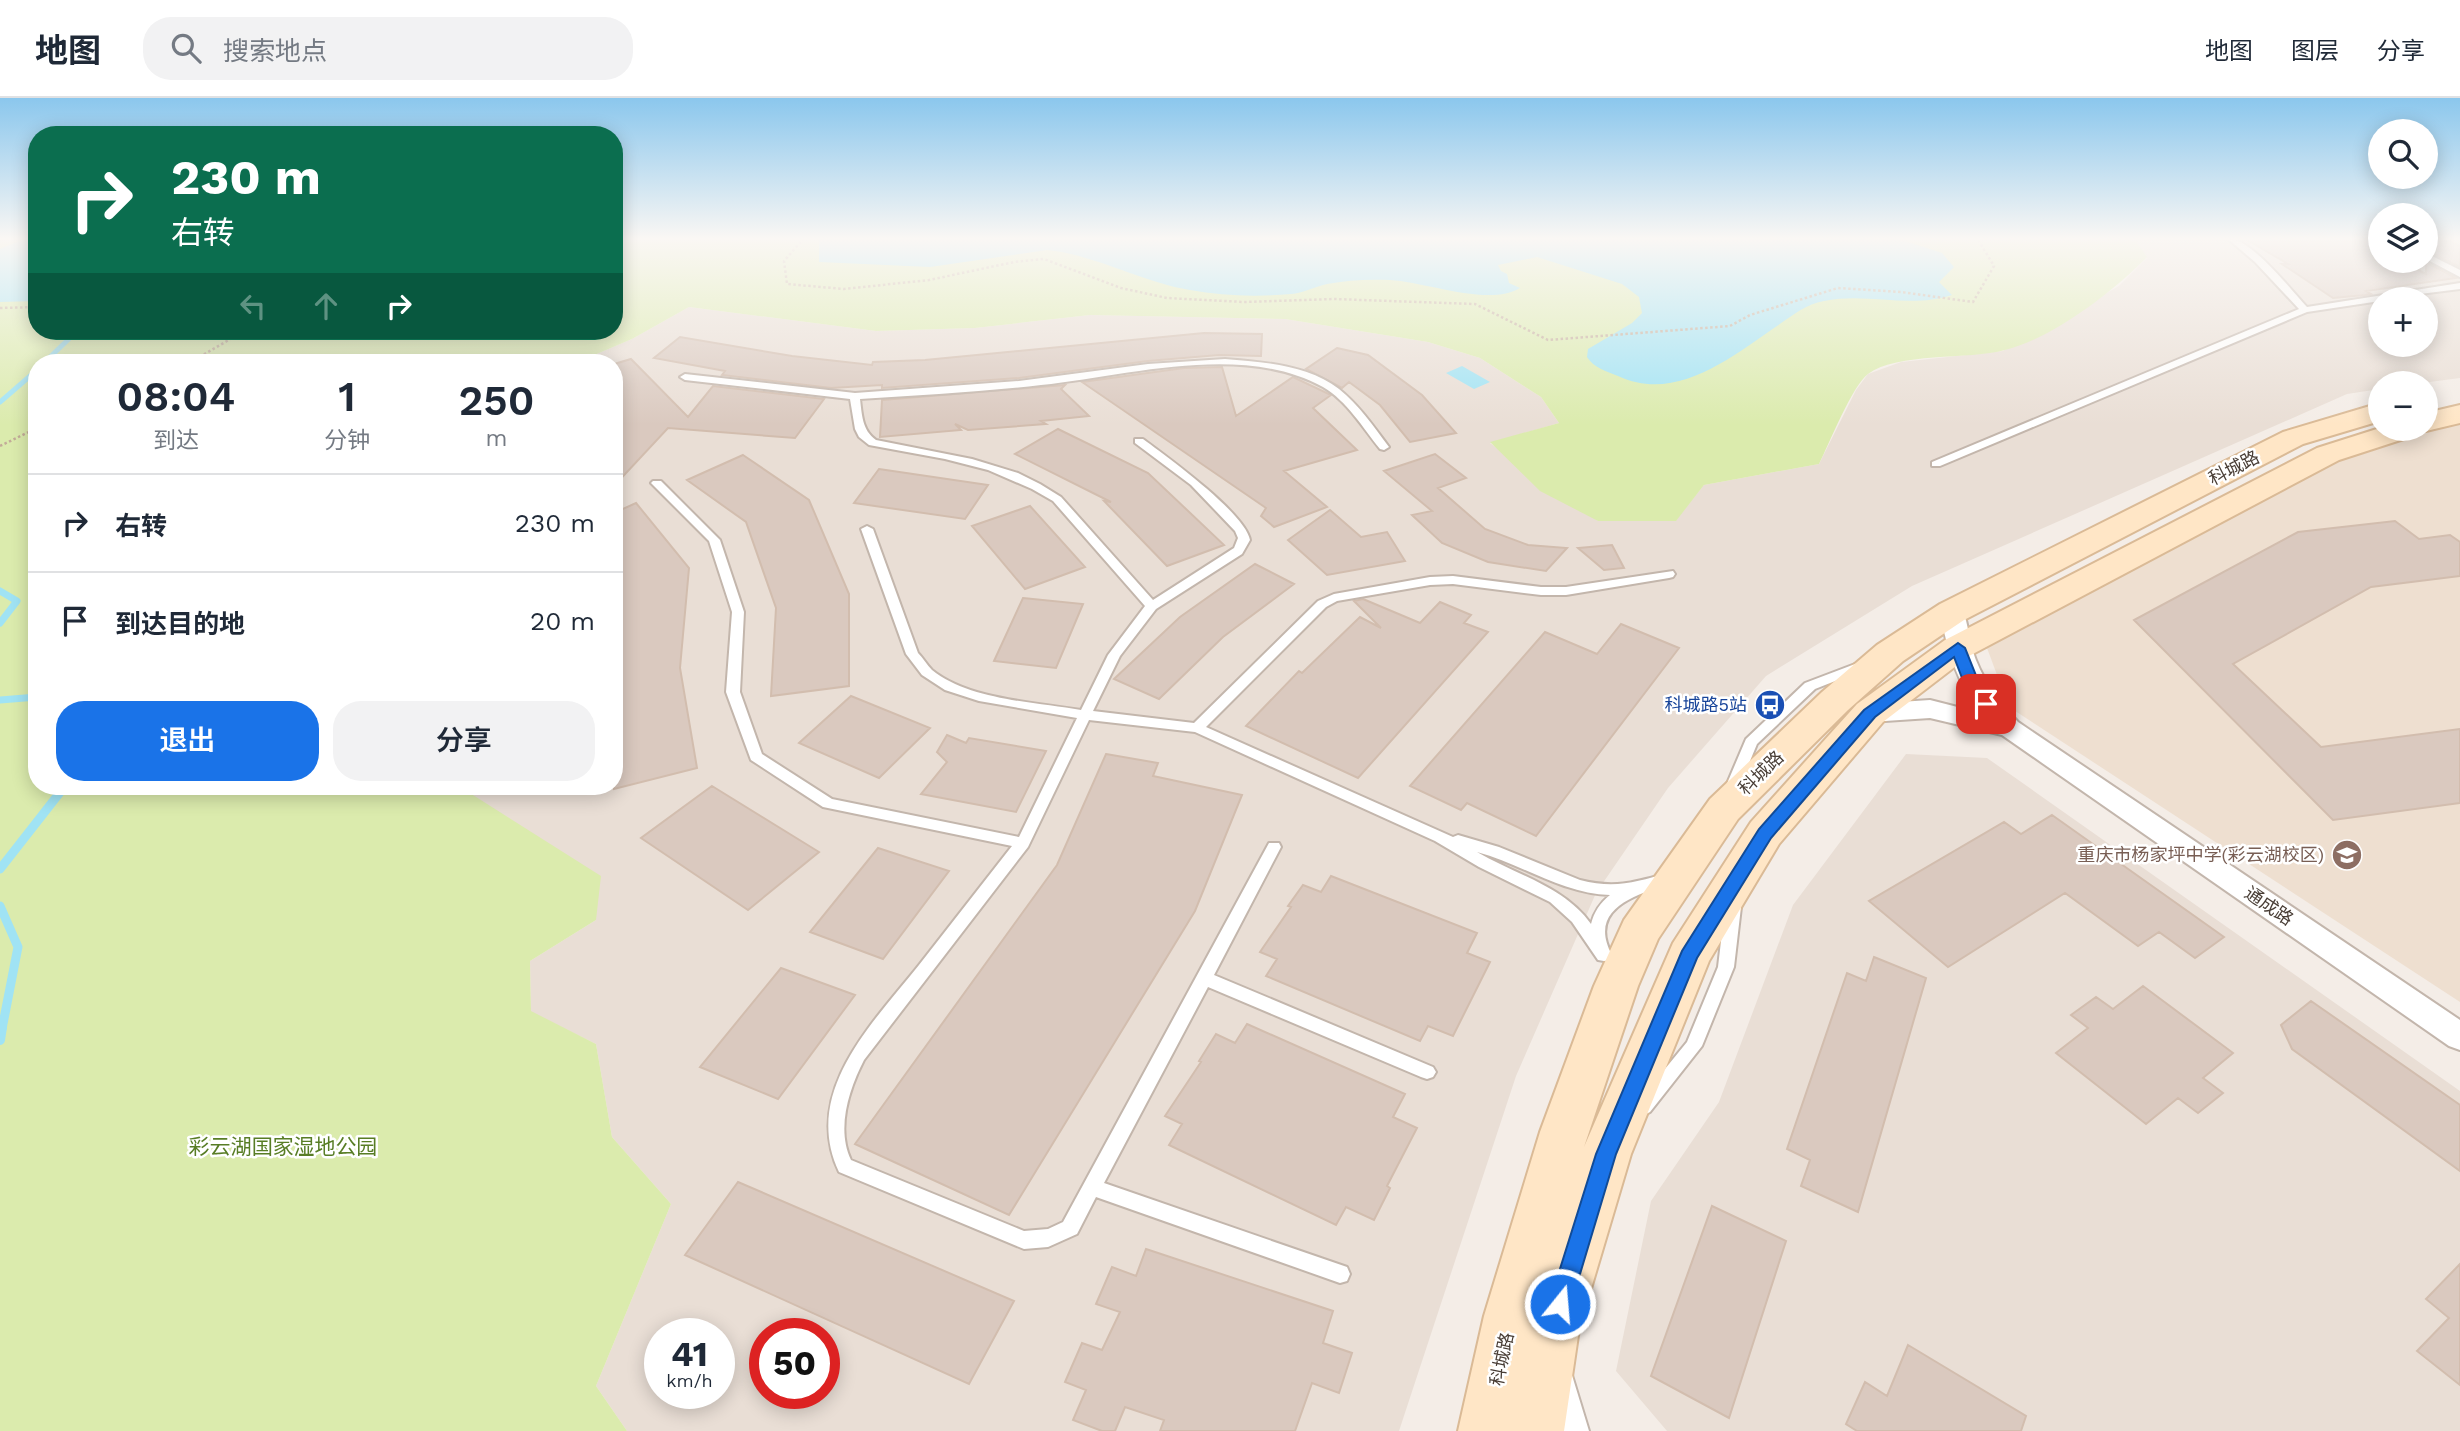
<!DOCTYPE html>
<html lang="zh">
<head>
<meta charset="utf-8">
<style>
	:root { --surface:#fff; --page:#f2f2f3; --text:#1f2937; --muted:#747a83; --line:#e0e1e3; --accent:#1a73e8 }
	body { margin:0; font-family:"Work Sans","Noto Sans SC",sans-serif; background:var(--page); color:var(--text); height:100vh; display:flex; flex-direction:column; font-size:26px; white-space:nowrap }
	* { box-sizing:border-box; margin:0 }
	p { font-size:23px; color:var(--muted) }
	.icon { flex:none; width:38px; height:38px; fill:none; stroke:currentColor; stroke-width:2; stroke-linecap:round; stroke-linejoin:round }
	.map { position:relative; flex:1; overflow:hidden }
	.sheet { position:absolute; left:28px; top:256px; width:595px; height:441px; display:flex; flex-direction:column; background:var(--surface); border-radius:28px; box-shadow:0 4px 18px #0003 }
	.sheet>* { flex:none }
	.guide { position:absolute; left:28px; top:28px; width:595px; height:214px; border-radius:28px; box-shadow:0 4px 18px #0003; background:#0b6e4f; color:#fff; overflow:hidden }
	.buttons { position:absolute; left:2368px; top:21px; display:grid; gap:14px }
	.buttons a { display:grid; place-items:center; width:70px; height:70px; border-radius:50%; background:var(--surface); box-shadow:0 4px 18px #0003; font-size:35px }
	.speed { position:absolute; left:644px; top:1220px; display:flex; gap:14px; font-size:35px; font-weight:700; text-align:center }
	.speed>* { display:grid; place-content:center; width:91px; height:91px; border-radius:50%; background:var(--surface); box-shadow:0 4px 18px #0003; line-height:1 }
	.speed small { font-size:18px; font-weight:400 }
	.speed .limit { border:10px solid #d22; background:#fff; color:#111 }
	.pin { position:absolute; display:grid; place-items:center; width:60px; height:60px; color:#fff; margin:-30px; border-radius:14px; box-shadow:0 4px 10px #0006 }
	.me { position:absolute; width:77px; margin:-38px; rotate:17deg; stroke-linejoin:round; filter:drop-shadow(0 0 5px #0008) }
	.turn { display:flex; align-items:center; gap:24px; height:147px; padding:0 28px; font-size:32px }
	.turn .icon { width:91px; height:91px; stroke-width:2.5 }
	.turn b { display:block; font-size:49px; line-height:60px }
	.lanes { display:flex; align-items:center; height:66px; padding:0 28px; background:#0003; justify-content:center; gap:35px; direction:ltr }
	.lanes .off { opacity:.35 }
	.eta { display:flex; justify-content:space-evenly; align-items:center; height:119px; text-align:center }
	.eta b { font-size:42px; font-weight:600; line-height:49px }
	.cta { display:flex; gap:14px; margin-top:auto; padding:14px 28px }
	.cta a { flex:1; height:80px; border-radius:28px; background:var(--accent); color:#fff; font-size:28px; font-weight:600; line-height:80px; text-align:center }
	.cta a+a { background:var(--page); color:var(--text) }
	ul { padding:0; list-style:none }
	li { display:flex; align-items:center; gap:21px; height:98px; padding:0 28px; border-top:2px solid var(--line) }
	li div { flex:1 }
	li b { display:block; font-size:26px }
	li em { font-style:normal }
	header { display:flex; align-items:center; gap:42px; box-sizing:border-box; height:98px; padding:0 35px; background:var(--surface); border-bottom:2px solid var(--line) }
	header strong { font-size:33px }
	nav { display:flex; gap:38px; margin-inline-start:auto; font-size:24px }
	.search { width:490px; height:63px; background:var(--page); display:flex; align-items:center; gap:18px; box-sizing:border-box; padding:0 24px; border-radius:28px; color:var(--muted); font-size:26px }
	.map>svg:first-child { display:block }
</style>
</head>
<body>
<header>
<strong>地图</strong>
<div class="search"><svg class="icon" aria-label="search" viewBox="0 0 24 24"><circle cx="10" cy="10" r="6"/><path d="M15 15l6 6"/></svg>搜索地点</div>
<nav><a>地图</a><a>图层</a><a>分享</a></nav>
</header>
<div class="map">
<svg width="2460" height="1333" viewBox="0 0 2460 1333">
	<rect width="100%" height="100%" fill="#f4ede7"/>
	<path fill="#e9ded5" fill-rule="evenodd" d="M2134,140h246v23h46v-23h34v140l-38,5h-42v6l-33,5 -435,192 -146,90 -98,112 -72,105 -80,183 -117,355h-772l-31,-45 75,-182 -59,-67 -16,-93 -65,-32 -1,-51 66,-41 -123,-125v-9h141v-424h-36l54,-23 57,-32 187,24 99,-3 115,-13 195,4 143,23 52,16 61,39 18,26 -69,20 108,78h77l29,-36 115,-21 37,-74 12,-16 33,-12 102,-11 116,-65 28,-28zM2380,201h46v46h-46zM660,1236h59v59h-59zM765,1236h59v59h-59z
		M1906,656l81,4 473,333v340h-793l-51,-60 35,-170 68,-99 74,-197z"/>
	<path fill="#eedfd0" d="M2460,324v580l-451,-295 -22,-59 352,-188z"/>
	<path fill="#dbebad" d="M0,140h37v93h577v-93h1520l13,19c-34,35 -94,81 -142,93 -36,10 -108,2 -137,24 -16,12 -39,70 -49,90l-115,21 -28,36h-78l-58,-30 -50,-49 69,-19 -18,-26 -61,-39 -52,-16 -143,-23 -195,-4 -115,13 -99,3 -187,-24 -57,32 -54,23h-541v424h436v9l128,81 -5,44 -66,41 1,50 65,33 16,93 59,67 -75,182 31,45h-627z"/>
	<path fill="#a0e3f4" d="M27,140h10v63l-37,1v-53z
		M819,140h1077l46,15 12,14 -15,15 13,13c-42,14 -85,-3 -128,6 -18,3 -31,14 -47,25 -47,32 -101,77 -159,50 -12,-5 -24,-8 -31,-19l1,-8 44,-26 10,-10 -3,-16 -17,-13 -85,-27 -39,8 3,6 6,3 2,9 11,5c-31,19 -93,-6 -130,-8 -21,-1 -43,0 -63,4 -13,3 -24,9 -36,10 -34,3 -68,2 -101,-4 -49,-8 -94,-35 -143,-40l-117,17 -111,-5z
		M1462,268l28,16 -16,7 -28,-16z"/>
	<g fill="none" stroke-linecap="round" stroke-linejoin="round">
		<path stroke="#a0e3f4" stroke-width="5" d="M45,264l32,-31
			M0,304l37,-32"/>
		<path stroke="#a0e3f4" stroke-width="7" d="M0,493l17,10 -17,22
			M0,602l37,-3"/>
		<path stroke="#a0e3f4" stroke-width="9" d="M0,771l65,-83
			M0,808l18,41 -16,82"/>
		<path stroke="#a0e3f4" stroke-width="10" d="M0,942l2,-13"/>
	</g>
	<path fill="#dac9bf" stroke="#d2bdae" stroke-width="2" d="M2244,140h114l22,12v11h21l25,13v-12l30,16 -90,13 5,3 -6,1 -32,3 -51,-34h6z
		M2448,142l12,6v21l-34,-17v-7z
		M1204,235l58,1 -1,22 -42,-1 -71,6 -129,17 -137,10v-3l-51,3 -109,-13 3,-4 -71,-13 26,-21 112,19 80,9 1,-3 52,-2z
		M1337,250l31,7 54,40 34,38 -46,9 -30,-37 -31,-23 -7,6 -36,-19z
		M631,261l57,58 25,-31 111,13 -29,39 -127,-10 -54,58v-122z
		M1222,269l14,49 57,-39 38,18 -18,13 44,42 -73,21 43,36 -53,20 -13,-11 5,-8 -184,-126 102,-14z
		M1065,287l-4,4 28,27 -48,5 5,3 -78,6 -13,-6 6,6 -81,7 2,-37z
		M1058,331l90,44 76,72 -57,21 -63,-65 7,1 -96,-48z
		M1435,356l31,24 -28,10 47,41 43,16 39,3 -21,23 -58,-9 -46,-19 -30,-28 20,-4 -48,-40z
		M743,357l66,45 40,94v92l-78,10 5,-88 -30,-86 -59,-42z
		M879,371l109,16 -23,34 -111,-16z
		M636,405l53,65 -9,100 17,100 -83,21v-276z
		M1030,408l55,61 -60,22 -53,-63z
		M1330,412l31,27 26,-5 18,29 -78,14 -39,-35z
		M2395,423l24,18 31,-4 10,7v34l-89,11 -138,77 88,83 139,-18v74l-127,17 -199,-200 164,-88z
		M1612,447l12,23 -20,2 -26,-22z
		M1255,466l39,20 -71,53 -64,62 -45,-20 66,-62z
		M1023,500l60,6 -27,64 -62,-7z
		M1363,501l57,24 20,-21 31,13 -7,8 24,9 -130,146 -112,-52 53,-55 3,2 58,-56 21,11 -27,-27z
		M1621,526l58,24 -143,188 -69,-33 -6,7 -51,-24 135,-154 52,22z
		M851,598l79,32 -51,50 -80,-35z
		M947,637l19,8 3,-5 77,13 -30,61 -95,-18 26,-32 -10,-10z
		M1106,656l52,9 -5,13 89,19 -47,116 -186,304 -154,-71 202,-279z
		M712,688l107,66 -71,58 -107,-72z
		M2052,717l172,122 -29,21 -36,-26 -21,14 -73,-53 -117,74 -79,-66 135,-79 17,12z
		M878,750l71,23 -66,88 -73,-27z
		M1331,778l146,57 -10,20 23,9 -37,74 -25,-10 -8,15 -154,-65 11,-17 -17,-7 31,-45 -3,-1 15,-21 18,7z
		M1874,859l52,21 -68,234 -57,-26 9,-26 -23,-11 60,-176 19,8z
		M781,870l74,27 -77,104 -78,-32z
		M2143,888l90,67 -30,25 20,15 -25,20 -20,-15 -32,26 -90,-71 32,-25 -17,-13 25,-18 17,12z
		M2311,903l149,104v66l-168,-122 -11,-24z
		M1247,926l158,70 -12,23 24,11 -30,58 3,2 -16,32 -28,-13 -10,18 -167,-80 13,-21 -17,-8 36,-54 -2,-1 17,-27 19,9z
		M738,1084l276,119 -45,83 -284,-129z
		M1712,1108l74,35 -57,177 -78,-42z
		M1146,1151l187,62 -10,32 29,10 -13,40 -27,-10 -17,48h-135l4,-11 -39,-13 -10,24h-13l-29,-11 13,-30 -21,-8 17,-39 20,7 18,-38 -24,-8 16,-37 24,9z
		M2460,1166v121l-43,-34 32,-33 -23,-19z
		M1908,1247l118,71 -5,15h-164l-11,-7 19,-42 22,14z"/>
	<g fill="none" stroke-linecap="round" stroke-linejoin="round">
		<g stroke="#c3b6ac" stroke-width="4">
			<path id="lane" d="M2227,140c24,0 63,51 80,69l153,-24v6l-80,10v2l-73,11 -367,154h-8v-4l367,-153 -44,-47z
				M2426,155l34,17v7l-34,-18z
				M1225,261c38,3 83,6 114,30 20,16 35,38 50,58l-5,3 -4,-1c-17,-21 -33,-48 -57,-62 -82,-45 -195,-11 -282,-2 -60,7 -121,10 -181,14 2,16 2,31 16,41l96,19 46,14 22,11 21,13 92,103 81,-52 4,-10 -3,-7 -44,-46 -56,-42v-4h8c23,17 102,74 107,101l-8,14 -86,55 -36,47 -27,55 101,12 124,-122 16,-7 96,-17 23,-1 88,11h25l107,-16 2,3 -2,3 -4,1 -103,17h-25l-88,-11 -23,1 -93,16 -11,6 -120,120 247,110 5,-2 41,12 81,33c35,9 56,2 88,-7l5,2 3,4 -3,4c-34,11 -87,24 -61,72l-2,5 -6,1 -6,-1 -26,-38 -22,-20 -71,-35 -44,-26 -240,-109 -106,-12 -61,127 -164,213c-15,29 -28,69 -13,100l173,71 24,-2 15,-7 206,-379h10l2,4 -67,128 219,92 3,5 -3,5 -6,2 -6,-2 -213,-90 -104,196 243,84 3,7 -3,7 -7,2 -244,-86 -19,37 -29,13 -24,2 -185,-77c-38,-80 34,-149 80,-207 31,-40 62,-79 93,-119l-189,-39 -72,-47 -25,-68 6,-80 -23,-71 -58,-58 2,-2h8l59,59 24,72 -4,80 22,62 70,45 187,38 58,-119 -98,-17 -34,-11 -23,-15 -16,-21 -45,-125 6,-3 6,3 45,124c5,5 9,12 14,17 37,30 103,32 149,40l27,-55 37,-49 -92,-105 -21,-12 -44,-19 -43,-11 -76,-14 -10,-8 -4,-8 -5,-30 -165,-19 -5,-3 5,-3 170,19 164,-12 129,-17zM1477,754c45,12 86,42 133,43 -10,8 -16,17 -19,29 -27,-38 -75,-49 -114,-72z
				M1863,563l5,1 1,3 -1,3 -53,21 -58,55 -19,46h-10l-2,-4 20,-47 59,-56z
				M1733,803l5,2 3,4 -7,60 -32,79 -52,66 -6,3 -6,-3 -3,-5 3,-5 49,-60 31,-75 7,-60 3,-4z"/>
		</g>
		<g stroke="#c3b6ac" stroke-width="4">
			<path id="street" d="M1952,507l8,2c8,11 8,28 12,42 9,29 25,51 46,73l442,298v30l-11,-4 -447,-311 -72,-17 -60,4 -9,-3 -4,-6 4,-6 9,-3 60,-4 51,13c-24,-30 -34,-63 -41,-101l4,-5z
				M1558,1268l13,6 18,59h-40c-6,-21 -13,-38 -4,-59z"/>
		</g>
		<g stroke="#daba96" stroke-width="4">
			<path id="secondary" d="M2380,305v18l-77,23 -339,176 -61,41 -55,49 -110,109 -80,120 -20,47 -54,161 89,-204 78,-121 106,-118 88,-64 372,-192 63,-20 46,1v-16l34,-8v18l-34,8 -6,-2 -4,6 -77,25 -370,196 -86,66 -104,122 -70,117 -78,193 -52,175 -15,102h-106l26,-115 56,-184 54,-146 30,-66 86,-121 112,-107 55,-47 63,-41 343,-172z"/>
		</g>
		<path stroke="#c3ac99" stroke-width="2.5" stroke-dasharray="2.5 2.5" stroke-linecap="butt" d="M804,140l-20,23 3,23 57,5 85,-9 85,-18 30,-3 77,29 46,10 77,4 90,-3 141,5 73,36 182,-14 20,-11 88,-27 63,4 72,10 21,-36 -17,-28
			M0,142l5,-2
			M0,210l37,-1
			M191,264l53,-31
			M0,348l37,-18"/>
		<use href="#lane" fill="#fff" fill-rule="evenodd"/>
		<use href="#street" fill="#fff" fill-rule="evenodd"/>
		<use href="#secondary" fill="#ffe6c6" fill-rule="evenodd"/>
	</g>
	<linearGradient id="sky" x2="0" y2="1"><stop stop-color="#8bc7ed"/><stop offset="0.43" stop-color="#faf7f4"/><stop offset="1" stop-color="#faf7f4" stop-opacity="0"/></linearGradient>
	<rect width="2460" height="327" fill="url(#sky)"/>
	<path fill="#1a73e8" stroke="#114b97" stroke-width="2" d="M1958,545l7,5 14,35 15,21 -3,4h-10l-17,-25 -10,-26 -79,60 -104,121 -74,120 -81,196 -45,150 -3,8 -8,3 -8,-3 -3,-8 47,-150 86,-203 77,-122 105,-119z"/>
	<defs>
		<g id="bus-disc" transform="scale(1.575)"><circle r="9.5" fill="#1a4fb4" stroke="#fff"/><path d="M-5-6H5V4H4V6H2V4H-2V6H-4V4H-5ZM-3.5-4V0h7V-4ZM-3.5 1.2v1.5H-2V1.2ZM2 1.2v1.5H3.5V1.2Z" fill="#fff"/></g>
		<g id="school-disc" transform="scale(1.575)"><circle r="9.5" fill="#8d6e63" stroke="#fff"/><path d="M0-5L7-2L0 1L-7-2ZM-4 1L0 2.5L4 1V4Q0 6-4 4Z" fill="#fff"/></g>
	</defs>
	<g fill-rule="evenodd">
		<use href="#bus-disc" x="1770" y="607"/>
		<use href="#school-disc" x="2347" y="757"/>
	</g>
	<g text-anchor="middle" stroke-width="5" stroke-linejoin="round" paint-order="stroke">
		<g font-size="18" fill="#483d35" stroke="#fff">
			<text transform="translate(2234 370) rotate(-27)" y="6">科城路</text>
			<text transform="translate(1761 675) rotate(-44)" y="6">科城路</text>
			<text transform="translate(2269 808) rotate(34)" y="6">通成路</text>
			<text transform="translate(1502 1261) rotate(-78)" y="6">科城路</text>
		</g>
		<g font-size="18" fill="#164399" stroke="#fff" text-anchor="end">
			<text x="1747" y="613">科城路5站</text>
		</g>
		<g font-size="18" fill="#785e54" stroke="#fff" text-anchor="end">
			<text x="2324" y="763">重庆市杨家坪中学(彩云湖校区)</text>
		</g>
		<g font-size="21" fill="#587d25" stroke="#fff">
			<text x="283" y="1056">彩云湖国家湿地公园</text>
		</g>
	</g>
</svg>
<div class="buttons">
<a><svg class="icon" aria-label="search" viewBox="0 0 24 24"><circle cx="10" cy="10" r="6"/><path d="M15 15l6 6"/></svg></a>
<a><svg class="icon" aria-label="layers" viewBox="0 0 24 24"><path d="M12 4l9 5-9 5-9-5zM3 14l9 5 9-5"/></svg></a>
<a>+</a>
<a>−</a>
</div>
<div class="speed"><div>41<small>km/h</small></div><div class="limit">50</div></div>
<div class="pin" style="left:1986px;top:606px;background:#d93025"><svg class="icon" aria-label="arrive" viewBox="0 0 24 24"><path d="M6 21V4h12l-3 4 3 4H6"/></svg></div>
<svg class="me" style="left:1560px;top:1206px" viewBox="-20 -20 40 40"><circle r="17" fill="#1a73e8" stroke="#fff" stroke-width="3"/><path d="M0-11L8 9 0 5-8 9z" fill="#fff"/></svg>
<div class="guide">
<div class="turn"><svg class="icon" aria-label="right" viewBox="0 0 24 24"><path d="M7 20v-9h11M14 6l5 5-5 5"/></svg><div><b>230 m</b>右转</div></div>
<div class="lanes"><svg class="icon off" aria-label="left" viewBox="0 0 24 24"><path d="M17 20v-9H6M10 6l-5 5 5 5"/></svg><svg class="icon off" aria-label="ahead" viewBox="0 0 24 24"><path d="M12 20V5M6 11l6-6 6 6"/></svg><svg class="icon" aria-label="right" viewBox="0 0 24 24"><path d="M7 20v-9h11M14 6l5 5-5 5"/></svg></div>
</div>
<section class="sheet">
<div class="eta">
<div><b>08:04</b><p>到达</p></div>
<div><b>1</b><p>分钟</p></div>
<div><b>250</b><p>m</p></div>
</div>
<ul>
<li><svg class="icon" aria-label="right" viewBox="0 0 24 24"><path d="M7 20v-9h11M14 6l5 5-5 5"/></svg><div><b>右转</b></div><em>230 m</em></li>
<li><svg class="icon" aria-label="arrive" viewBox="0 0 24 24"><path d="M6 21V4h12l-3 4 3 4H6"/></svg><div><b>到达目的地</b></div><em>20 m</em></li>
</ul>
<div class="cta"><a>退出</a><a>分享</a></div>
</section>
</div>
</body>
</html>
